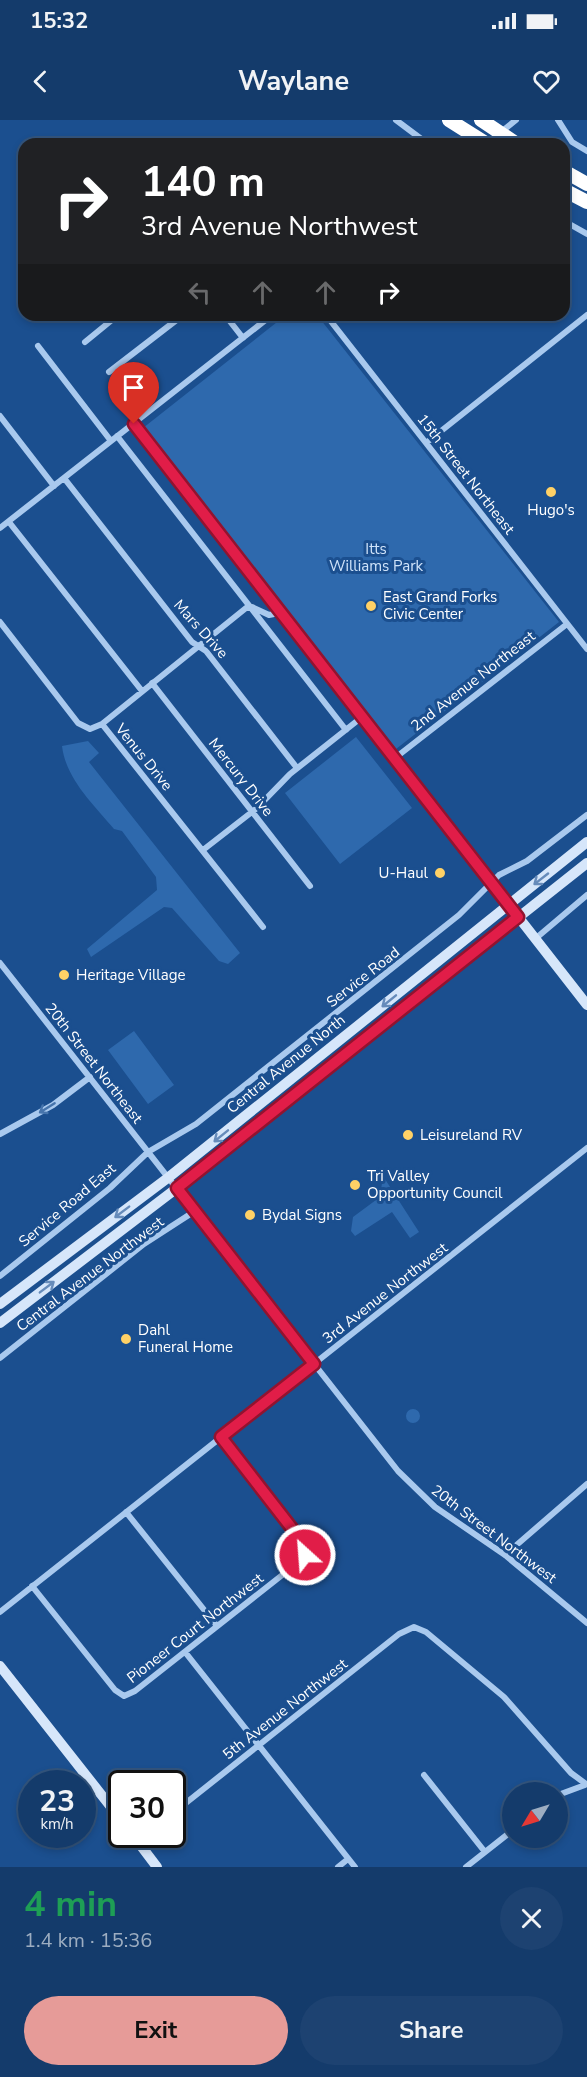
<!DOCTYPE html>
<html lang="en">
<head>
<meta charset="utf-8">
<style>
	:root { --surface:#143b6b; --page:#1d4271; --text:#f1f3f6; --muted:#9dadc1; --line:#33557e; --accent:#e69b98 }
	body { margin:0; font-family:"Nunito Sans",sans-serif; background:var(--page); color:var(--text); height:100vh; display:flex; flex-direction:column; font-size:22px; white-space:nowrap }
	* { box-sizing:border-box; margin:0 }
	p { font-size:20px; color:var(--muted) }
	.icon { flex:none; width:33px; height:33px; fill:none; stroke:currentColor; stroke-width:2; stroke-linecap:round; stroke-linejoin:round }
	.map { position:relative; height:1747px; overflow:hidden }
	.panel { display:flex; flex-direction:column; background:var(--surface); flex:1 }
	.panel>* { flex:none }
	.hud { position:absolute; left:18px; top:18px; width:552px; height:183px; border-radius:18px; box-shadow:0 3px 9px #0003,0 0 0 2px var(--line); background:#202124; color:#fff; overflow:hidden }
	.needle { width:39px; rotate:232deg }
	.tools { position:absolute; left:502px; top:1662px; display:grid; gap:12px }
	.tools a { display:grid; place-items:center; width:66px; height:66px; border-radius:50%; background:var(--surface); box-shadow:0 3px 9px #0003,0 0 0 2px var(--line); font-size:30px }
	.speed { position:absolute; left:18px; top:1650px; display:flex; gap:12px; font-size:30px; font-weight:700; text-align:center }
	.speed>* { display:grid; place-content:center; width:78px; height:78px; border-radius:50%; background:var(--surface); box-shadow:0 3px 9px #0003,0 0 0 2px var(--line); line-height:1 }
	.speed small { font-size:15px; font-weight:400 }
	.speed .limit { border:3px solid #111; border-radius:9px; background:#fff; color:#111 }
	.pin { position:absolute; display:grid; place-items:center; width:51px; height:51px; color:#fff; margin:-62px -26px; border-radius:50% 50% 50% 0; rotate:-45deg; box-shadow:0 0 6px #0007 }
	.pin .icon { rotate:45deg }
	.me { position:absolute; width:66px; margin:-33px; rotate:334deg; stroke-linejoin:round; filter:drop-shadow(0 0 4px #0008) }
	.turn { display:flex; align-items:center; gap:21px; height:126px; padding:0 24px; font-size:27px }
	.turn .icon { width:78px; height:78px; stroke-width:2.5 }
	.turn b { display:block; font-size:42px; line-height:51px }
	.lanes { display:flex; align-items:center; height:57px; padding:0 24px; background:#0003; justify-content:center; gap:30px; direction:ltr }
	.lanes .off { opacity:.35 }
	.round { display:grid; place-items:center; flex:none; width:63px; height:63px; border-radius:32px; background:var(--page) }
	.summary { display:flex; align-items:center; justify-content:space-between; height:102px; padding:0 24px }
	h1 { font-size:36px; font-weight:700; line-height:45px; color:#1e9e55 }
	.button { display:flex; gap:12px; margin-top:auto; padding:12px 24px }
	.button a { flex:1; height:69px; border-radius:36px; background:var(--accent); color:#111; font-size:24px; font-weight:700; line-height:69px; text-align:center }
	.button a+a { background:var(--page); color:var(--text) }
	.status { display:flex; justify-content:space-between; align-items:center; height:42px; padding:0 30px; background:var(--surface); direction:ltr }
	.status svg { height:16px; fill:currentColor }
	header { display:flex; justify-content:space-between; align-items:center; height:78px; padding:0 24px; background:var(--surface); font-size:27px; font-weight:700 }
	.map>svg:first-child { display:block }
</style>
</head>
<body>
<div class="status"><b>15:32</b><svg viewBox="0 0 49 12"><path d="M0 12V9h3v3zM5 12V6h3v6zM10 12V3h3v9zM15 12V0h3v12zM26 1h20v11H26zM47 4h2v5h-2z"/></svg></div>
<header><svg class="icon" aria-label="back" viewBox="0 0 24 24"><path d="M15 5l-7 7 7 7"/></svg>Waylane<svg class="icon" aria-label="heart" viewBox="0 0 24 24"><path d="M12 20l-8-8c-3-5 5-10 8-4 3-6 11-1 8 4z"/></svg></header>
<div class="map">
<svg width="587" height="1747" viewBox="0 0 587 1747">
	<rect width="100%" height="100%" fill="#1b4f8f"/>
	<path fill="#2e69ad" d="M286,195h31l242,307 -163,127 -253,-321z
		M356,617l56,71 -72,56 -55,-71z
		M88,621l11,12 -10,9 151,191 -12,11 -9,-3 -47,-53 -8,-1 -73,50 -4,-8 70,-59 -1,-13 -34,-46 -8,-2c-21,-25 -48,-50 -52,-83z
		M134,911l40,54 -26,19 -40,-54z
		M383,1056l36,56 -9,6 -18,-26 -37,24 -4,-5 2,-14 27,-20z
		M406 1296a7 7 0 1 1 14 0a7 7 0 1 1-14 0Z"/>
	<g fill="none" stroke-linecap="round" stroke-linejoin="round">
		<path stroke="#a9c9ee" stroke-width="6" d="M396,0l32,24
			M558,0l14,22 15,9
			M486,24l30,-24
			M564,101l23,13
			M225,195l18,23
			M326,195l261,334
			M85,222l33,-27
			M38,226l73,95
			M109,252l74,-57
			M0,296l54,70
			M133,304l376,481
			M117,316l229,294
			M426,323l161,-128
			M64,358l128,164 14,9 91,117
			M9,402l133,169
			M0,408l272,-213
			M0,502l78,101 12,6 12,-5 161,203
			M152,563l158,203
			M102,604l144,-116 6,-1 17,8 10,-2
			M395,638l172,-134
			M203,730l54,-42 33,-34 72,-57
			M535,819l52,-44
			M0,843l398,508 37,36 70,48 82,68
			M0,1014l53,-29 37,-28
			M0,1156l110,-88 38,-36 48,-28 263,-209 40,-40 28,-14 60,-46
			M0,1238l144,-114 51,-33
			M126,1392l91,114
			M505,1435l82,-71
			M32,1466l83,104 9,6 11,-5 165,-130 6,-9 -2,-8 -83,-107
			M0,1492l587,-464
			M185,1532l170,215
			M424,1655l61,77
			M558,1675l27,-10
			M172,1694l227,-180 15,-7 12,5 78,65 67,76 15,11
			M338,1747l10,-8
			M466,1747l47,-37"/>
		<path stroke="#d6e6fa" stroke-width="10" d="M509,785l78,100
			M0,1184l169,-127 418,-335
			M0,1203l177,-135 410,-325
			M0,1546l122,155
			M132,1714l25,33"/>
		<path stroke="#fff" stroke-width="14" d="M449,0l38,24
			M481,0l36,24
			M564,51l23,13
			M564,70l23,12"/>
	</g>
	<defs><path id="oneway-shaft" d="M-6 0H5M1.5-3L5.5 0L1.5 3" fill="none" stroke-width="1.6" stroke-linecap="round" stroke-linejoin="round" transform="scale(1.5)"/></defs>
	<g stroke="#668bba">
		<use href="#oneway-shaft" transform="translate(541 759) rotate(142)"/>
		<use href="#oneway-shaft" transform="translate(389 881) rotate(141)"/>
		<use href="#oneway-shaft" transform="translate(221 1016) rotate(141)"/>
		<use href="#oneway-shaft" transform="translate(122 1092) rotate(143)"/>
		<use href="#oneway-shaft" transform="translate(47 1167) rotate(-37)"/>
	</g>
	<use stroke="#4674ac" href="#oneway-shaft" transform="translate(47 988) rotate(148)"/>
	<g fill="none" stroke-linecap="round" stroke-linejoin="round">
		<g stroke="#92132f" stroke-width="15">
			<path id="route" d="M134,304l384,493 -341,271 137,176 -93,73 83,107 1,11"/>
		</g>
		<use href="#route" stroke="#e11d48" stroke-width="10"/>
	</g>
	<g fill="#ffd166" stroke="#1b4f8f" stroke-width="2">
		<circle cx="551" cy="372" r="6"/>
		<circle cx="371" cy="486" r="6"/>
		<circle cx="440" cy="753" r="6"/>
		<circle cx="64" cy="855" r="6"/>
		<circle cx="408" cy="1015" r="6"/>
		<circle cx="355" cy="1065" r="6"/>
		<circle cx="250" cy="1095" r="6"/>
		<circle cx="126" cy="1219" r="6"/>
	</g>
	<g text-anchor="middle" stroke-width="6" stroke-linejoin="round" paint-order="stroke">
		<g font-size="15" fill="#fff" stroke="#1b4f8f">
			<text transform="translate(466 354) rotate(52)" y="5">15th Street Northeast</text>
			<text transform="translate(201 509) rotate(48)" y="5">Mars Drive</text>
			<text transform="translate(473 561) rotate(-38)" y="5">2nd Avenue Northeast</text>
			<text transform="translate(144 637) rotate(51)" y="5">Venus Drive</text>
			<text transform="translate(241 657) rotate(52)" y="5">Mercury Drive</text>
			<text transform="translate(363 857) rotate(-38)" y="5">Service Road</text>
			<text transform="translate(94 943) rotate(52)" y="5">20th Street Northeast</text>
			<text transform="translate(286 944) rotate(-39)" y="5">Central Avenue North</text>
			<text transform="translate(67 1085) rotate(-40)" y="5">Service Road East</text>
			<text transform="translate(90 1154) rotate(-37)" y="5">Central Avenue Northwest</text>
			<text transform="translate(385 1173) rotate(-38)" y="5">3rd Avenue Northwest</text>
			<text transform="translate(494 1414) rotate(37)" y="5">20th Street Northwest</text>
			<text transform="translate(195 1508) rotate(-38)" y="5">Pioneer Court Northwest</text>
			<text transform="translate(285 1589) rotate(-38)" y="5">5th Avenue Northwest</text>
		</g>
		<g font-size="15" fill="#fff" stroke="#1b4f8f" text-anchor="start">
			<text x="551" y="395" text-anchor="middle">Hugo's</text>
			<text x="383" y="482">East Grand Forks<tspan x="383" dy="17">Civic Center</tspan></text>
			<text x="428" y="758" text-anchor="end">U-Haul</text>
			<text x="76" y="860">Heritage Village</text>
			<text x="420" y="1020">Leisureland RV</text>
			<text x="367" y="1061">Tri Valley<tspan x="367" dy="17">Opportunity Council</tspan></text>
			<text x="262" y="1100">Bydal Signs</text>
			<text x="138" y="1215">Dahl<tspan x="138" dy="17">Funeral Home</tspan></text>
		</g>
		<g font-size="15" fill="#cfe3fa" stroke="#1b4f8f">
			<text x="376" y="434">Itts<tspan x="376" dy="17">Williams Park</tspan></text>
		</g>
	</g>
</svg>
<div class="tools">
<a><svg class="needle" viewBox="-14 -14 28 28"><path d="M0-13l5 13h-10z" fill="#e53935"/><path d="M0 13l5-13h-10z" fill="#9dadc1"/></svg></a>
</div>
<div class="speed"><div>23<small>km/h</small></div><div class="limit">30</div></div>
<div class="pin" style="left:134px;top:304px;background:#d93025"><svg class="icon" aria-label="arrive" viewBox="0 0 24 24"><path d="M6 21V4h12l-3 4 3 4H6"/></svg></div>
<svg class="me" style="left:305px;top:1435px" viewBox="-20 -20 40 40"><circle r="17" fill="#e11d48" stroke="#fff" stroke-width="3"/><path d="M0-11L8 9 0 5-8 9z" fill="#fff"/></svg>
<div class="hud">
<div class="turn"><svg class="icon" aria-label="right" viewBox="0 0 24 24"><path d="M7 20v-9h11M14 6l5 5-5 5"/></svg><div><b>140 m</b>3rd Avenue Northwest</div></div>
<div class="lanes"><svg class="icon off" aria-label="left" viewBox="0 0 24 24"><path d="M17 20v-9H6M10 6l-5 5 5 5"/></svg><svg class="icon off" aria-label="ahead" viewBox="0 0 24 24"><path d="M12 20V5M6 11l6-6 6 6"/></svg><svg class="icon off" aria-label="ahead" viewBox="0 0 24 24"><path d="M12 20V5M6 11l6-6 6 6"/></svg><svg class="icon" aria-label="right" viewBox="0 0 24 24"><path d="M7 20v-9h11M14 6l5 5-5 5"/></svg></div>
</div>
</div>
<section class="panel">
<div class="summary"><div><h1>4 min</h1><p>1.4 km · 15:36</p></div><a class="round"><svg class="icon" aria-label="close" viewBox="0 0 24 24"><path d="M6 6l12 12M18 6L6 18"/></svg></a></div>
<div class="button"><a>Exit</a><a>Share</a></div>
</section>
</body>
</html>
